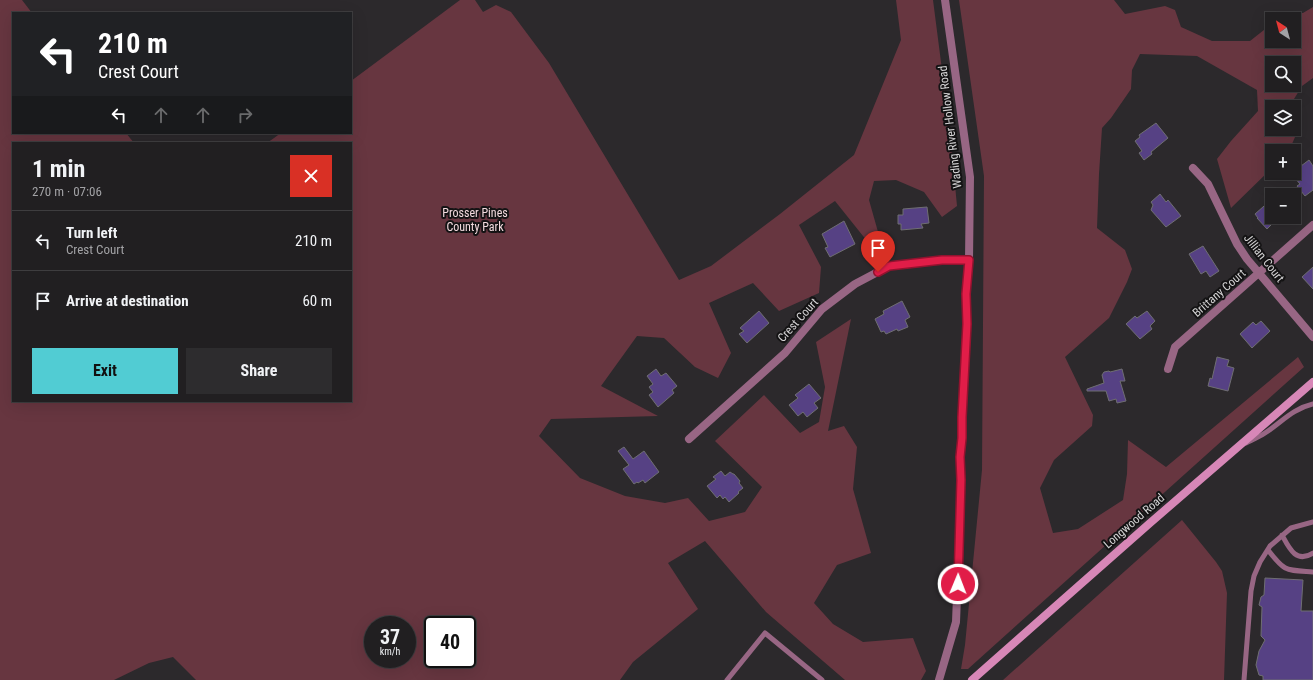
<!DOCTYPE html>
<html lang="en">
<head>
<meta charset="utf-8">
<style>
	:root { --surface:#211f21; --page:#2d2c2e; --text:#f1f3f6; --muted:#a2a2a5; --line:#3e3d3f; --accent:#51ccd3 }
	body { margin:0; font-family:"Roboto Condensed",sans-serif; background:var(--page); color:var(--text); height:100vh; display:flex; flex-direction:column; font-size:15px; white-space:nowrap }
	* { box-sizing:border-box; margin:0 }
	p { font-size:13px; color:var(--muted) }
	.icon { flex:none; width:22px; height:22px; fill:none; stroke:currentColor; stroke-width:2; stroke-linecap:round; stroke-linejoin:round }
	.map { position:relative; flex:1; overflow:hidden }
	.sheet { position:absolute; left:12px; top:142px; width:340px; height:260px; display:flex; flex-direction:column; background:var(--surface); border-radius:0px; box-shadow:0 4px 16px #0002,0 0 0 1px var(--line) }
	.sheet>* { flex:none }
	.top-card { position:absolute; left:12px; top:12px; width:340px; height:122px; border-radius:0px; box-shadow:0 4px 16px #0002,0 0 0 1px var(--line); background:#202124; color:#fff; overflow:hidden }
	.needle { width:26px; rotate:324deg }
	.tools { position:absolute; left:1265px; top:12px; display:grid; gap:8px }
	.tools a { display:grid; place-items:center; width:36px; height:36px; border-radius:0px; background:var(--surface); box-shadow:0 4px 16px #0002,0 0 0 1px var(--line); font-size:20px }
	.speed { position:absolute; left:364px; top:616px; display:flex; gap:8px; font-size:20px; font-weight:700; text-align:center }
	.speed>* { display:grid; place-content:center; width:52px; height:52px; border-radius:50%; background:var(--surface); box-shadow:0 4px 16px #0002,0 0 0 1px var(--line); line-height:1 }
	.speed small { font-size:10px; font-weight:400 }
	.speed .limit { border:2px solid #111; border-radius:6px; background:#fff; color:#111 }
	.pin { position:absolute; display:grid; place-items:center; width:34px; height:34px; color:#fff; margin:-41px -17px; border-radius:50% 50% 50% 0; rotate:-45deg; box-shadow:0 0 4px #0007 }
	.pin .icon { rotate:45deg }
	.me { position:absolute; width:44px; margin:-22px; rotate:1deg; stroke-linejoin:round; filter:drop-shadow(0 0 3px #0008) }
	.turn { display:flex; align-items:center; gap:14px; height:84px; padding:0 20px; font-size:18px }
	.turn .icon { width:52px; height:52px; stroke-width:2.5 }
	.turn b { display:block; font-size:28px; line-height:34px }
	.lanes { display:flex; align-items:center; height:38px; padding:0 20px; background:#0003; justify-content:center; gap:20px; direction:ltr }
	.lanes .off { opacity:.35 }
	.round { display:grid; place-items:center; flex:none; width:42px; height:42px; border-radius:0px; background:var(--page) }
	.headline { display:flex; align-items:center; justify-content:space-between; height:68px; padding:0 20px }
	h1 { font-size:24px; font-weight:700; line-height:30px }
	.primary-button { display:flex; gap:8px; margin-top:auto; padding:8px 20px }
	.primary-button a { flex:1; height:46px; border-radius:0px; background:var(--accent); color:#111; font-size:16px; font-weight:700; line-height:46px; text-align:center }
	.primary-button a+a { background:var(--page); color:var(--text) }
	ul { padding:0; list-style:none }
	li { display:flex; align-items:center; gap:12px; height:60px; padding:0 20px; border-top:1px solid var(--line) }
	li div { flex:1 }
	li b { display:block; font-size:15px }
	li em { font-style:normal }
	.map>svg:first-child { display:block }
</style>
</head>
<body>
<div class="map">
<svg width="1313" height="680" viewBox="0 0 1313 680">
	<rect width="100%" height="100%" fill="#2c292c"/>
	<path fill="#673640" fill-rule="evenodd" d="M0,0h22l10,13h-19v120h113l8,10h-121v258h338v-258h-84l14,-10h70v-52l109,-81h15l8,12 13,-7 15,7 38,51 130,217 32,-14 69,-52 74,-59 47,-115 -5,-40h37l17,132 7,74 -15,11 -18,-25 -28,-12 -22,1 -5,19 13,46 -15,-5 -32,-40 -36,24 22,42 -2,26 -40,18 -26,-28 -44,20 22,50 -13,25 -23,-11 -31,-29 -27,-2 -36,50 57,30 -107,3 -12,17 41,42 45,18 40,7 23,-5 21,23 36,-9 17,-25 -47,-46 49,-46 36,38 19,-11 6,-35 -9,-45 35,-23 -23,112 16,-5 13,21 -4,42 18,64 -34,12 -23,38 19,21 30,18 50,-4 13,33 -5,9h-76l-79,-68 -61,-71 -37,22 30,46 -65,53 -13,18h-424l-23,-23 -24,6 -35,17h-114zM373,625h34v34h-34zM433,625h34v34h-34z
		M959,0h155l11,14 40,-8 10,4 6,17 31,14h38l19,-15 3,-5v20h22v-22h-21l6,-8 24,2 10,-6v71l-11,8 -8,13 7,24 -12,28h-17v17l-41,40 -14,-49 14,-18 27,-30 -1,-21 -60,-34 -57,-2 -8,16 -1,19 -20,29 -9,10 -3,46 -2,54 28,22 7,19 -5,13 -18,36 -44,39 28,58 -1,11 -38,34 -14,28 13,45 25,-4 45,-29 4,-26 1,-34 38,27 132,-110 6,10 -336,302h-7l4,-24 17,-175 2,-294zM1272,63h22v22h-22zM1272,107h22v22h-22z
		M1182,520l34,42 6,9 5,22 -3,87h-221z"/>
	<path fill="#564184" stroke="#6f6e72" d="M1156,123l12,15 -17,14 1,2 -8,6 -5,-7 3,-2 -7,-10 5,-4 -1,-2z
		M1309,160l4,6v24l-8,6 -8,-10 3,-2 -5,-6 6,-4 -4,-5z
		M1160,194l6,8 2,-2 13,16 -15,11 -15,-17 2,-5 -2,-3z
		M1272,199v19l3,3 -8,8 -10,-11h1l-3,-4z
		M927,207l2,16 -8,1 2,4 -22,2v-6h-3v-9h5v-6z
		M844,221l11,23 -25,13 -5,-9 3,-1 -6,-13z
		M1203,246l16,25 -9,6 -4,-6 -5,3 -12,-20z
		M1313,267v22l-11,-12z
		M902,301l8,16 -5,3 3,7 -10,4 -1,-2 -11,5 -2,-3 -3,1 -6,-13 9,-5 -1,-3z
		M759,311l10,12 -22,20 -8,-9 5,-3 -4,-3z
		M1147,311l8,10 -5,5 2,3 -12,10 -14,-15 9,-8 2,2z
		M1261,321l9,10 -18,17 -12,-14 13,-12 3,3z
		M1217,357l12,3 -2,6 7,2 -6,23 -20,-5 2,-8 2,1z
		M656,369l5,7 5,-3 11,13 -5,4 2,3 -16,14 -9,-12 4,-3 -4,-5 4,-3 -6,-8z
		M1122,369l3,12h-5l6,20 -9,2 -1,-4 -7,2 -3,-10h-19v-2l17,-6 -2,-8 2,-3 5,-1 1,1z
		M809,384l12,14 -7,5 4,5 -11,9 -4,-5 -5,4 -9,-11 9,-7 -3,-3z
		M624,447l9,12 11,-8 15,21 -14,11 -2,-3 -5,3 -1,-1 -3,2 -11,-15 6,-4 -11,-14z
		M721,471l4,5 5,-4 3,2h1l6,7 -1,2 4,5 -5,4 1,1 -10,9 -4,-5 -2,2 -3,-4 -3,3 -10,-12 9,-7 -3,-2z
		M1265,578l38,2 -2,31h12v69h-50v-4l-4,-1 -3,-10 3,-14 6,-11 -4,-4 1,-29 -3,-2 2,-8 3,-2z"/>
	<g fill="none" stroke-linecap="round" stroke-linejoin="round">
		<path stroke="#986684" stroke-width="5" d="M1246,443c6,-3 13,-6 19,-10 17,-11 27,-24 48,-29
			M1282,535c7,13 14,29 31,18
			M1268,550c17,22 17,20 45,22
			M727,680l38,-47 57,47
			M1244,680l7,-89 3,-15 6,-14 10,-16 21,-18 22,-6"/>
		<path stroke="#986684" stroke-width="8" d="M1193,168l15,16 29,60 10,15 66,78
			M1168,369l7,-22 138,-122
			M689,439l96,-86 37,-44 33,-25 34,-18 52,-6h28"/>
		<path stroke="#986684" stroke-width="8" d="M939,680l17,-58 4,-103v-62l2,-19v-21l5,-93 -1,-30 3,-34 1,-83 -25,-177"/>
		<path stroke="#d787b7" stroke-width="8" d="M972,680l178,-157 163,-141"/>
	</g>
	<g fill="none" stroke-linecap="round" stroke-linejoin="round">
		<g stroke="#92132f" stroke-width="10">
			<path id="route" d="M878,272l11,-6 53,-6h27l-3,34 1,30 -5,93v21l-2,19 1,23 -3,104"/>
		</g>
		<use href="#route" stroke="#e11d48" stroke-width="7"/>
	</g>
	<g text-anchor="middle" stroke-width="4" stroke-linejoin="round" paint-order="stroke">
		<g font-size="12" fill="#d5d4d5" stroke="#141314">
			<text transform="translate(950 127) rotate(-97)" y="4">Wading River Hollow Road</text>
			<text transform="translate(1264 258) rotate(52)" y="4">Jillian Court</text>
			<text transform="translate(1219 293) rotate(-41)" y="4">Brittany Court</text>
			<text transform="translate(798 320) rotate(-48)" y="4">Crest Court</text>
			<text transform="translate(1134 521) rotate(-41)" y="4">Longwood Road</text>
		</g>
		<g font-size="12" fill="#f4dbdf" stroke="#141314">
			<text x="475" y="217">Prosser Pines<tspan x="475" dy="14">County Park</tspan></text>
		</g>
	</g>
</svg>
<div class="tools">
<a><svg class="needle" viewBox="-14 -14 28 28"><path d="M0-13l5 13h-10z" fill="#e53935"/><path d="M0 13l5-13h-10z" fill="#a2a2a5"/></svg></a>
<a><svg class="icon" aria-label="search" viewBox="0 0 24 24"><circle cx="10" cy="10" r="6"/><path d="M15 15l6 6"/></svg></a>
<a><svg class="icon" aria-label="layers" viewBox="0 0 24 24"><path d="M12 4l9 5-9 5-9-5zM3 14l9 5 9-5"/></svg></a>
<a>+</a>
<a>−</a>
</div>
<div class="speed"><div>37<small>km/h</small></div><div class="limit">40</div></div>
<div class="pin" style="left:878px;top:272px;background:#d93025"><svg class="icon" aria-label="arrive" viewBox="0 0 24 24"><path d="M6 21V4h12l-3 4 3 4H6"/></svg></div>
<svg class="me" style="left:958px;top:584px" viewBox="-20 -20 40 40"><circle r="17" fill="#e11d48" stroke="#fff" stroke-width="3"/><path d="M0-11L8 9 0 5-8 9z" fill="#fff"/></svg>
<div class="top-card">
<div class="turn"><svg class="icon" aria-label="left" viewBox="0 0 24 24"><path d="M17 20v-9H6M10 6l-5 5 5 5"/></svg><div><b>210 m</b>Crest Court</div></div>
<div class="lanes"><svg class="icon" aria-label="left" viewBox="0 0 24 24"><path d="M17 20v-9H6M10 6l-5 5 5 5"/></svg><svg class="icon off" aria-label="ahead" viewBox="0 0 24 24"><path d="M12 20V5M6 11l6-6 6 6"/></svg><svg class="icon off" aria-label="ahead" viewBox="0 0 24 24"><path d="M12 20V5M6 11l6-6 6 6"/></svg><svg class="icon off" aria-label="right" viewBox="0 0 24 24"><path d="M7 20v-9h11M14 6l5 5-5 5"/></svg></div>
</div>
<section class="sheet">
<div class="headline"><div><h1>1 min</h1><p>270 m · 07:06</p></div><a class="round" style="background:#d93025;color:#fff"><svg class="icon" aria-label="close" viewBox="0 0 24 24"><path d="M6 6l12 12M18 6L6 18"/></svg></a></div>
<ul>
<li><svg class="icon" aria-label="left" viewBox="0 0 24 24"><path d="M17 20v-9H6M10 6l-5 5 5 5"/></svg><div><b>Turn left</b><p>Crest Court</p></div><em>210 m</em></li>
<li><svg class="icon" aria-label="arrive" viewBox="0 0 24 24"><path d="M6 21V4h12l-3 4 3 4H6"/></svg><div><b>Arrive at destination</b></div><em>60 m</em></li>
</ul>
<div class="primary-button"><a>Exit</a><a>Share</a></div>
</section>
</div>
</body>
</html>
